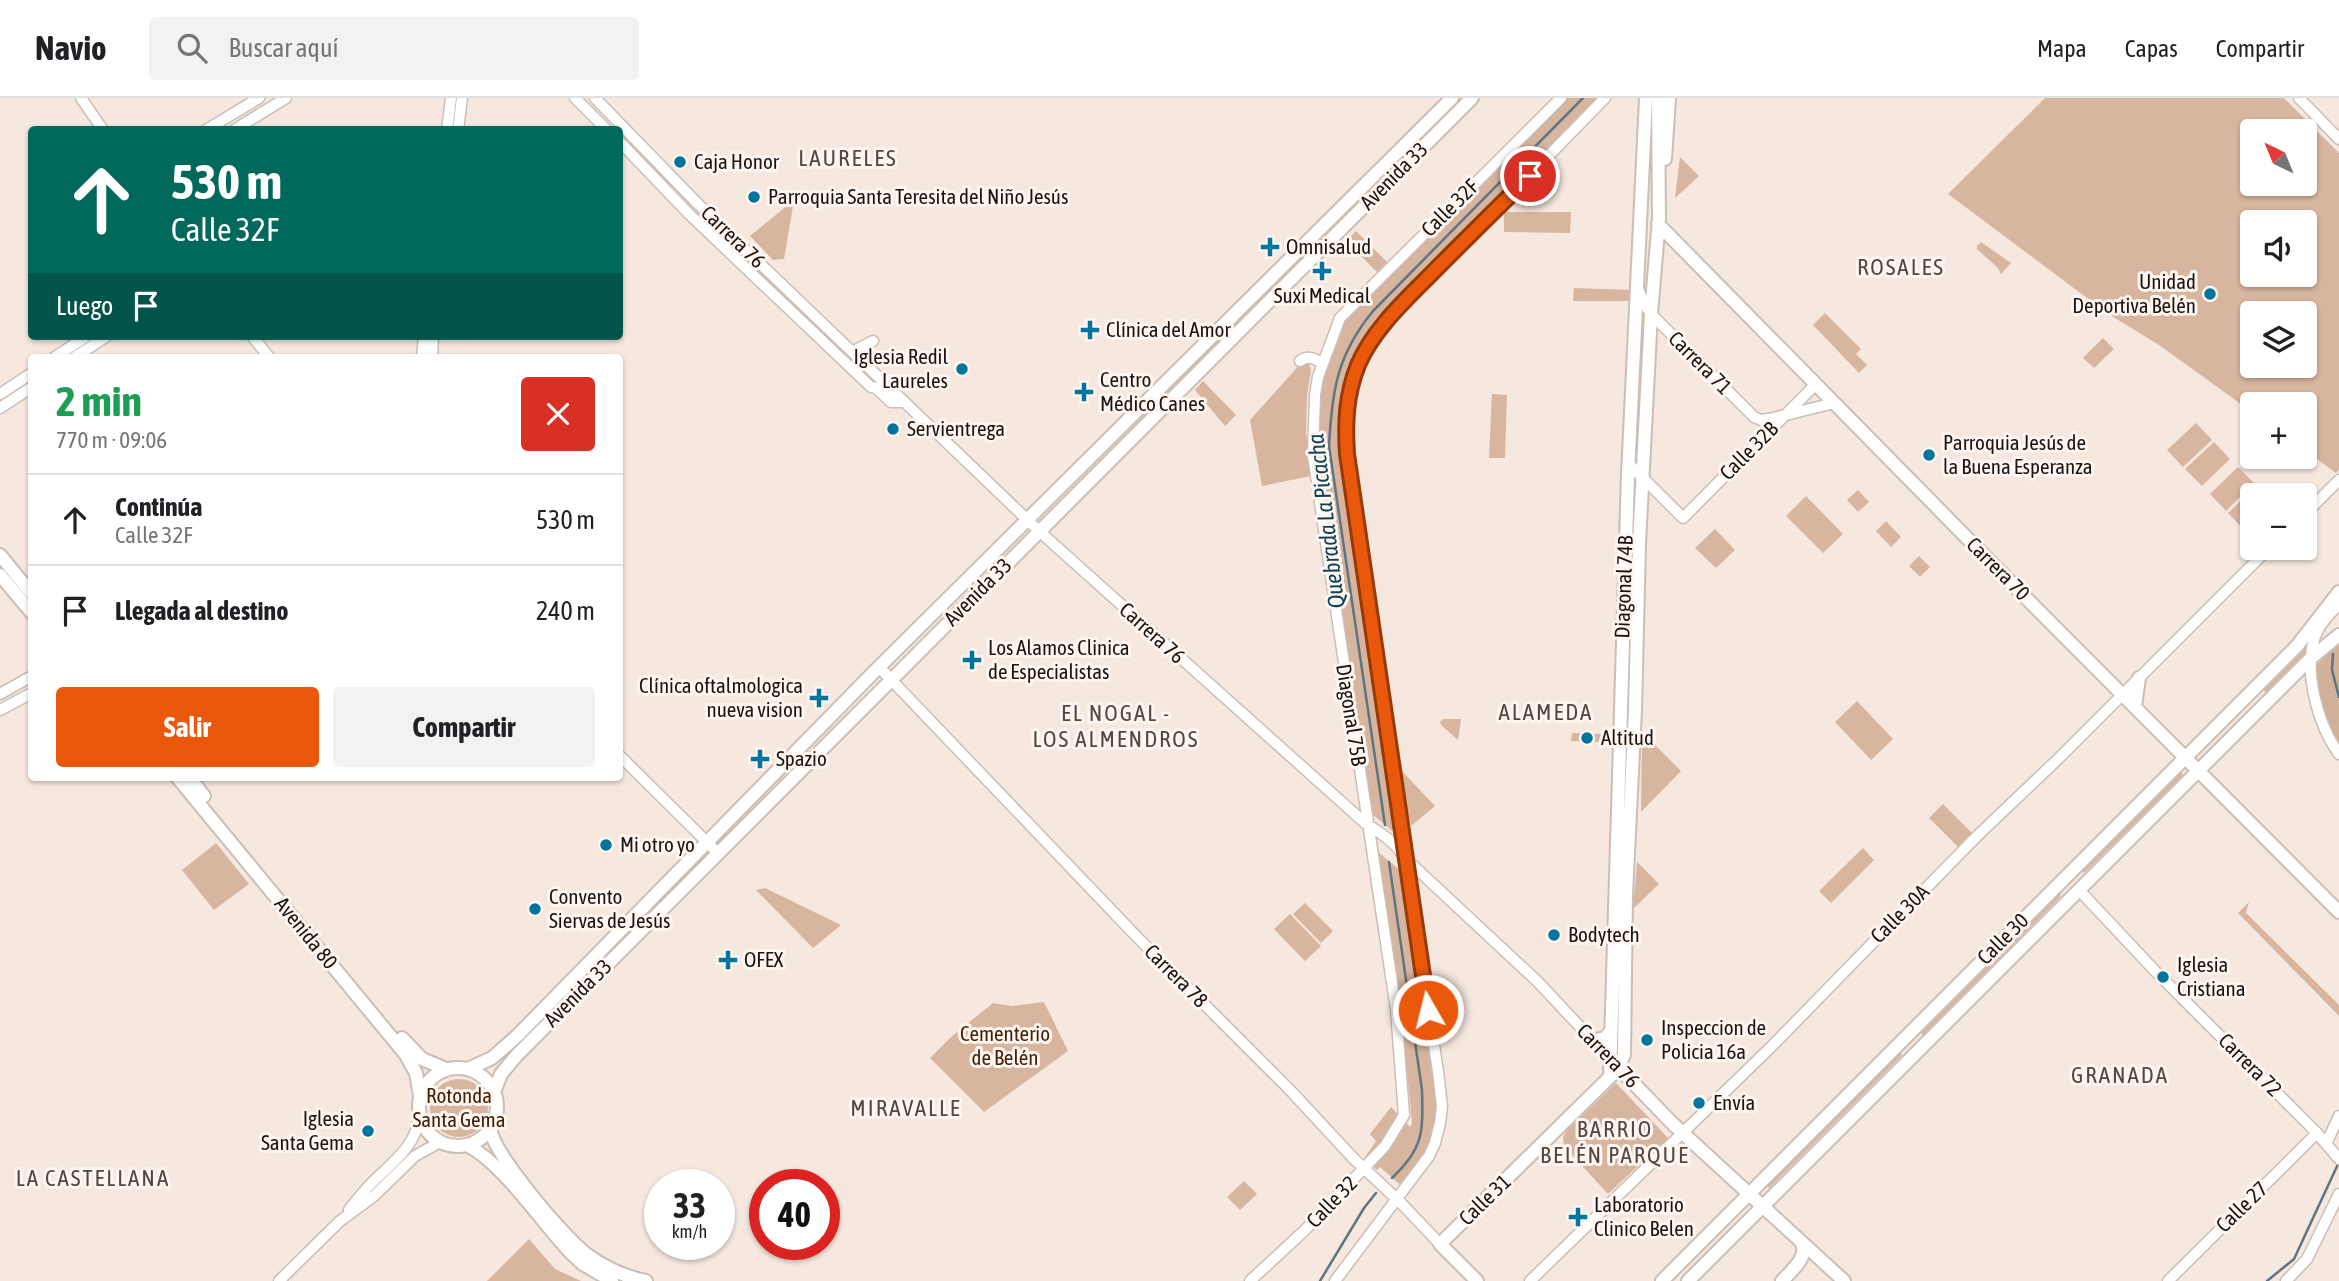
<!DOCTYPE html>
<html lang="es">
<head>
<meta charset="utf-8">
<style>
	:root { --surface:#fff; --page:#f2f2f2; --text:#202124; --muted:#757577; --line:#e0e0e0; --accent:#ea580c }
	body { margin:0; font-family:"Asap Condensed",sans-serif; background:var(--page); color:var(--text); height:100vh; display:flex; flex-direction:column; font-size:26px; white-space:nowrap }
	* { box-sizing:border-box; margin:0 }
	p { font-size:23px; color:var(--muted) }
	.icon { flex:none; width:38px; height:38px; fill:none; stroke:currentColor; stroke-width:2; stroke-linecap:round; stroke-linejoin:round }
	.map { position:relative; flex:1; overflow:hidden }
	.panel { position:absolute; left:28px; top:256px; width:595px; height:427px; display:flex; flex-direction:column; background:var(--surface); border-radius:7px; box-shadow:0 2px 5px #0004 }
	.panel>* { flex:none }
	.guide { position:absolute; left:28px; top:28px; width:595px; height:214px; border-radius:7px; box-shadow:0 2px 5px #0004; background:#00695c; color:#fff; overflow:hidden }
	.needle { width:46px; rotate:317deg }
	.buttons { position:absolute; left:2240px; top:21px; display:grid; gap:14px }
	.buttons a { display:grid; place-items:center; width:77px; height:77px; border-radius:7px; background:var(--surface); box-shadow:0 2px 5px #0004; font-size:35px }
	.speed { position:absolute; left:644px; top:1071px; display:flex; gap:14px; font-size:35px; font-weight:700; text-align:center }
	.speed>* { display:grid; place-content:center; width:91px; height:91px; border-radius:50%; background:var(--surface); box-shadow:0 2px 5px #0004; line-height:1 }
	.speed small { font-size:18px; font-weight:400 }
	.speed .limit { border:10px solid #d22; background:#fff; color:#111 }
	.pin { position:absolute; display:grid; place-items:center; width:60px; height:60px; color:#fff; margin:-30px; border:4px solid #fff; border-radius:50%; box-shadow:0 2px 7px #0007 }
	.me { position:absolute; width:77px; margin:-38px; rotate:352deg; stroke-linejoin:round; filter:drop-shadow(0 0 5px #0008) }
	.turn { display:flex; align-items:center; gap:24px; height:147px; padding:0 28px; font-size:32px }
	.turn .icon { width:91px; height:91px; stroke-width:2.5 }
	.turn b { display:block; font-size:49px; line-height:60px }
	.then { display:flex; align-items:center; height:66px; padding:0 28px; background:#0003; gap:14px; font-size:26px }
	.round { display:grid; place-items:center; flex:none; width:74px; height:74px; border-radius:7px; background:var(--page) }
	.head { display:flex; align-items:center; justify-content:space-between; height:119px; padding:0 28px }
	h1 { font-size:42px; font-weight:700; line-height:52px; color:#1e9e55 }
	.primary-button { display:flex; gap:14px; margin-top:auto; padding:14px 28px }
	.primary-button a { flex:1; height:80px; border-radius:7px; background:var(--accent); color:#fff; font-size:28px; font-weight:700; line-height:80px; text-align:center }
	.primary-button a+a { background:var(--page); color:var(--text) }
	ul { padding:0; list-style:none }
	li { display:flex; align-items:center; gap:21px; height:91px; padding:0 28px; border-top:2px solid var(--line) }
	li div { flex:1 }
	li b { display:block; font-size:26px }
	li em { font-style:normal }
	header { display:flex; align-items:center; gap:42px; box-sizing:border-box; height:98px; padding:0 35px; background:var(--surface); border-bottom:2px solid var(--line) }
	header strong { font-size:33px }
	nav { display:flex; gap:38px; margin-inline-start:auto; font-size:24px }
	.search { width:490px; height:63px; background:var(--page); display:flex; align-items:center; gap:18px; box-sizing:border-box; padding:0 24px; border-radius:7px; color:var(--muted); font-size:26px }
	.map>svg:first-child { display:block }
</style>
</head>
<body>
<header>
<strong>Navio</strong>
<div class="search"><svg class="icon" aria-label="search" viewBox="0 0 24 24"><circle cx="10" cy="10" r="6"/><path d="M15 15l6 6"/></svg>Buscar aquí</div>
<nav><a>Mapa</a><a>Capas</a><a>Compartir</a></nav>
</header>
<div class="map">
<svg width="2339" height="1183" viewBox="0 0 2339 1183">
	<rect width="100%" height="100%" fill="#f6e7df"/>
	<path fill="#d8b59f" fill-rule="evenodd" d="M1561,0h44l-196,198 -50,67 -14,50 58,427 -38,-32 -52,-352 2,-61 25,-77z
		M2045,0h239l55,55v317l-3,3 -31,-23v-46h-53v8l-93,-67 -52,-32 -159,-119zM2252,33h53v53h-53zM2252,124h53v53h-53zM2252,215h53v53h-53z
		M1680,59l19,19 -24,22z
		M794,102l-10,59 -11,1 -23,-24z
		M1504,114h67l-1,21 -66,-1z
		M1356,133l31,31 -10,10 -31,-31z
		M1981,144l30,21 -10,11 -3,-6 -21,-19v-3z
		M1574,190l60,2v11h-61z
		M1825,215l36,36 -5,5 11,11 -8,8 -46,-48z
		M2103,240l11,11 -20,19 -11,-10z
		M1303,263l6,3 2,6 -4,26 -1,36 5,44 -49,10 -12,-66z
		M1203,283l33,34 -11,11 -30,-36z
		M1492,296l15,1 -2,63h-16z
		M2196,325l16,17 -29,27 -16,-17z
		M2214,344l16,17 -28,27 -17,-17z
		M2238,369l16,16 -28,28 -16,-17z
		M2256,388l9,9h-13v27l-8,8 -16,-17z
		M1858,392l11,12 -11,10 -11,-12z
		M1806,398l37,38 -20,19 -37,-37z
		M1886,423l15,16 -10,10 -15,-16z
		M1715,431l20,21 -19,18 -21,-20z
		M1919,458l11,11 -10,10 -11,-11z
		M2307,547v8l-41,40 -3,-4z
		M1857,603l36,38 -22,21 -36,-38z
		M1443,621h18l-3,21 -17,-15 -1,-3z
		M1642,634l39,39 -40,41z
		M1572,635l30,1v8l-31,-1z
		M1399,670l36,38 -24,20z
		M2181,674l2,3 -99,98 -2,-3z
		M1943,706l33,33 -14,14 -33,-33z
		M216,745l33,41 -35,26 -32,-40z
		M1371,748l37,31 33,229 -6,37 -30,46 -25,-22 -3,3 -12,-13 11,-16 -6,-7 21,-27 19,20 2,-3 -3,-34z
		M1863,750l11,12 -43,43 -12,-12z
		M1637,764l22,22 -26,25z
		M765,790l76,37 -28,23 -57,-58z
		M2059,795l2,3 -138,139 -3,-3z
		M2249,804l-3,11 93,92v11l-101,-103z
		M1305,805l28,28 -12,12 -28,-29z
		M1290,816l31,32 -16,15 -31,-32z
		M1044,904l24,49 -84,61 -54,-54 20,-20 43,-35 18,3z
		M1900,954l2,3 -133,133 -3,-3z
		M430 1010a29 29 0 1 1 58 0a29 29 0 1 1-58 0Z
		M1616,985l52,55 -60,56 -44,-48 -1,-9 4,-7z
		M1244,1083l13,13 -17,16 -13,-13z
		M529,1141l26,30 26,12h-94z"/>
	<path fill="#d3b099" d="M2339,546v102c-14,-25 -22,-51 -24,-80z"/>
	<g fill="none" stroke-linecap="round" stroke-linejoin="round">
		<path stroke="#5c7683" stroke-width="2.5" d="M2333,556l-1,16 7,27
			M1385,727l-56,-379c3,-56 8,-91 44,-135l210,-213
			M1389,764l33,228c1,42 2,58 -30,88
			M1320,1183l44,-73 12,-15
			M2267,1183l27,-22 45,-97"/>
		<g stroke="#cbbeb5" stroke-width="13">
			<path id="minor" d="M81,0l22,32
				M575,0l32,32
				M595,0l104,107 340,326 326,292c16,10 30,19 40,35l133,124 72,77
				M2299,0l40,41
				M206,32l53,-32
				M234,32l52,-32
				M447,32l4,-32
				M458,32l4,-32
				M620,44l69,72 182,173 5,1 15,14h13
				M1639,193l5,13 7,10 103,103 7,3 8,-1 65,-16
				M252,238l17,21
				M852,254l21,-11
				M55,259l32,-21
				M75,259l32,-21
				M422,259l2,-21
				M432,259l1,-21
				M1300,263c8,-6 15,-3 22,3
				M0,296l32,-21
				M0,310l32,-21
				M1629,366l54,54 133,-134
				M2305,416l34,-34
				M2339,506c-8,9 -19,19 -23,30 -14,35 2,91 23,120
				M879,569l258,270 152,152 65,70 46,43 40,42
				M0,596l32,-18
				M0,612l32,-17
				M620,658l98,97
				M2079,792l78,83 160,160 22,26
				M2326,1046l13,-28
				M349,1112c6,-8 12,-15 18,-22 20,-22 49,-39 52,-71
				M279,1183l61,-60 34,-25 41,-40 25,-14
				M1250,1183l55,-51 80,-84 19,-31 -8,-106 -83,-553 2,-61 3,-18 22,-59 221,-220
				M1335,1183l94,-125 6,-13 5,-20 2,-17 -4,-34 -91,-618c-2,-31 -1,-60 11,-89 19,-45 73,-91 108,-125 47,-47 93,-95 139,-142
				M1530,1183l242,-235 204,-209 82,-78 211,-211
				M2168,1183l149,-148
				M2286,1183l21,-22 32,-65"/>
		</g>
		<g stroke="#cbbeb5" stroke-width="16">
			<path id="major" d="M1665,61l4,-61
				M1658,126l376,382 305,306
				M0,457l32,39
				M0,477l32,38
				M2135,608l4,-28
				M177,679l229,278 10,18 4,23
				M189,679l15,19
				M402,940l20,21 24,10
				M1592,943l13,-3 6,-7
				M1613,964l60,62 171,157
				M419 1009a39 39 0 1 1 78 0a39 39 0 1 1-78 0Z
				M468,971l24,-11 25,-22 355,-362 580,-576
				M1610,979l18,-602 18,-377
				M494,994l7,-18 16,-19 955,-957
				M490,1031c5,27 73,107 96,125 18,13 39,23 60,27
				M467,1047c38,20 74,77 105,109l11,10 29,17
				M1477,1183l-37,-37 176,-173 8,-16 2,-161 9,-184 4,-166 12,-230 8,-95 -1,-121
				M1662,1183l635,-635 42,-54
				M1688,1183l623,-623 28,-23
				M1782,1183c9,-10 26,-23 20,-37"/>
		</g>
		<use href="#minor" stroke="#fff" stroke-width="10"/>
		<use href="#major" stroke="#fff" stroke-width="12"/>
	</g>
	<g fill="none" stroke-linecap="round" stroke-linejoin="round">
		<g stroke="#983908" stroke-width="18">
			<path id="route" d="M1428,912l-81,-556c-2,-31 -1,-59 11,-89 16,-38 52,-69 81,-99 30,-30 60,-60 91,-90"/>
		</g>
		<use href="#route" stroke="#ea580c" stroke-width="12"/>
	</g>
	<g fill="#00759e" stroke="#fff6f1" stroke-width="2.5">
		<circle cx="680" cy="64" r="7"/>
		<circle cx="754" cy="99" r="7"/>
		<path d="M1266.5 138.5h7v7h7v7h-7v7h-7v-7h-7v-7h7z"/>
		<path d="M1318.5 162.5h7v7h7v7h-7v7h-7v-7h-7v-7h7z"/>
		<circle cx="2210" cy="196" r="7"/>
		<path d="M1086.5 221.5h7v7h7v7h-7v7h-7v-7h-7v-7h7z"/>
		<circle cx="962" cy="271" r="7"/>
		<path d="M1080.5 283.5h7v7h7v7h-7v7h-7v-7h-7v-7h7z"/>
		<circle cx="893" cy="331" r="7"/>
		<circle cx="1929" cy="357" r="7"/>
		<path d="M968.5 551.5h7v7h7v7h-7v7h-7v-7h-7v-7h7z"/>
		<path d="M815.5 589.5h7v7h7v7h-7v7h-7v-7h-7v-7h7z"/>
		<circle cx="1587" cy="640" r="7"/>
		<path d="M756.5 650.5h7v7h7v7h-7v7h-7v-7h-7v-7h7z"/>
		<circle cx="606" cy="747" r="7"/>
		<circle cx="535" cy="811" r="7"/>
		<circle cx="1554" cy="837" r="7"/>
		<path d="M724.5 851.5h7v7h7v7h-7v7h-7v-7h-7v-7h7z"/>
		<circle cx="2163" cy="879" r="7"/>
		<circle cx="1647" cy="942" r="7"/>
		<circle cx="1699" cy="1005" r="7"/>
		<circle cx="368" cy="1033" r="7"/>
		<path d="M1574.5 1108.5h7v7h7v7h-7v7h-7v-7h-7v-7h7z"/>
	</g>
	<g text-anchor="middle" stroke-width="6" stroke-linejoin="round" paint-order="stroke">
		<g font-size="21" fill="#1a1512" stroke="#fff6f1" text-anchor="start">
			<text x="694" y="71">Caja Honor</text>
			<text x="768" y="106">Parroquia Santa Teresita del Niño Jesús</text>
			<text x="1286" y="156">Omnisalud</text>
			<text x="2196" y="191" text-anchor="end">Unidad<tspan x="2196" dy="24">Deportiva Belén</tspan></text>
			<text x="1322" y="205" text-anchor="middle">Suxi Medical</text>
			<text x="1106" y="239">Clínica del Amor</text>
			<text x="948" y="266" text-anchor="end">Iglesia Redil<tspan x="948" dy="24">Laureles</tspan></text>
			<text x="1100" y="289">Centro<tspan x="1100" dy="24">Médico Canes</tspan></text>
			<text x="907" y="338">Servientrega</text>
			<text x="1943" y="352">Parroquia Jesús de<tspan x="1943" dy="24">la Buena Esperanza</tspan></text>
			<text x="988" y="557">Los Alamos Clinica<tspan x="988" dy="24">de Especialistas</tspan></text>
			<text x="803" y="595" text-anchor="end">Clínica oftalmologica<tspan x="803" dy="24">nueva vision</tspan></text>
			<text x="1601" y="647">Altitud</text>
			<text x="776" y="668">Spazio</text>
			<text x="620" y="754">Mi otro yo</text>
			<text x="549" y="806">Convento<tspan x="549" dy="24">Siervas de Jesús</tspan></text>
			<text x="1568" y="844">Bodytech</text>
			<text x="744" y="869">OFEX</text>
			<text x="2177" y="874">Iglesia<tspan x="2177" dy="24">Cristiana</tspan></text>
			<text x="1661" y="937">Inspeccion de<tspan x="1661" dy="24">Policia 16a</tspan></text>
			<text x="1713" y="1012">Envía</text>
			<text x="354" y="1028" text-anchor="end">Iglesia<tspan x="354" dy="24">Santa Gema</tspan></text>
			<text x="1594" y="1114">Laboratorio<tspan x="1594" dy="24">Clinico Belen</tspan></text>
		</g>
		<g font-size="21" fill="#1a1512" stroke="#fff6f1">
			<text transform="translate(1394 78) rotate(-45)" y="7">Avenida 33</text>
			<text transform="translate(1450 110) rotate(-45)" y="7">Calle 32F</text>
			<text transform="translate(733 139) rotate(44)" y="7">Carrera 76</text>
			<text transform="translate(1700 265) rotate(45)" y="7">Carrera 71</text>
			<text transform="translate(1749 353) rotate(-45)" y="7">Calle 32B</text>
			<text transform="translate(1998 471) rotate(45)" y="7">Carrera 70</text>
			<text transform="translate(1624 489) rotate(-88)" y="7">Diagonal 74B</text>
			<text transform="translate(978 494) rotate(-45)" y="7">Avenida 33</text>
			<text transform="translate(1152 535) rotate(42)" y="7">Carrera 76</text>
			<text transform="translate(1351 617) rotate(81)" y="7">Diagonal 75B</text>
			<text transform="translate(1900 816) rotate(-45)" y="7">Calle 30A</text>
			<text transform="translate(306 835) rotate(51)" y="7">Avenida 80</text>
			<text transform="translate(2003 841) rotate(-45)" y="7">Calle 30</text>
			<text transform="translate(1176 878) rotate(45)" y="7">Carrera 78</text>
			<text transform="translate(578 895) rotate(-45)" y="7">Avenida 33</text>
			<text transform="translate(1608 958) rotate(46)" y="7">Carrera 76</text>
			<text transform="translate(2250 967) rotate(45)" y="7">Carrera 72</text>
			<text transform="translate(1485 1102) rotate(-44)" y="7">Calle 31</text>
			<text transform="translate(1332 1104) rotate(-46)" y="7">Calle 32</text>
			<text transform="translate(2242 1109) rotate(-44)" y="7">Calle 27</text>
		</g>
		<g font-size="21" fill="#442106" stroke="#fff6f1">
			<text x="1005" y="943">Cementerio<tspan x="1005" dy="24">de Belén</tspan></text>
			<text x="459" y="1005">Rotonda<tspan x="459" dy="24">Santa Gema</tspan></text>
		</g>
		<g font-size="23" letter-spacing="2" fill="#534740" stroke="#fff6f1">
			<text x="848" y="68">LAURELES</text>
			<text x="1901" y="177">ROSALES</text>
			<text x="1546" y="622">ALAMEDA</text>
			<text x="1116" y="623">EL NOGAL -<tspan x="1116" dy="26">LOS ALMENDROS</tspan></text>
			<text x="2120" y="985">GRANADA</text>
			<text x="906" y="1018">MIRAVALLE</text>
			<text x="1615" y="1039">BARRIO<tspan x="1615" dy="26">BELÉN PARQUE</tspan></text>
			<text x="93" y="1088">LA CASTELLANA</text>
		</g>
		<g font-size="23" font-style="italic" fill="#0d4258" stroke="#fff6f1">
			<text transform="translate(1326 423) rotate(-97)" y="8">Quebrada La Picacha</text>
		</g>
	</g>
</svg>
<div class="buttons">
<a><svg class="needle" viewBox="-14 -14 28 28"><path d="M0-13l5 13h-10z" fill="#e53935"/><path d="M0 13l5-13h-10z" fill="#757577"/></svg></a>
<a><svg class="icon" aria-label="sound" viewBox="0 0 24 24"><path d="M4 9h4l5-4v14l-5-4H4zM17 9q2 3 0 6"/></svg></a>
<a><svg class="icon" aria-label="layers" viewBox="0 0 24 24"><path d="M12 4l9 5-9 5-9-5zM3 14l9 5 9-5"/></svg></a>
<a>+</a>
<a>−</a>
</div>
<div class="speed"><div>33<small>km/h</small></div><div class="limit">40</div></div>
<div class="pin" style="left:1530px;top:78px;background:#d93025"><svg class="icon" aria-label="arrive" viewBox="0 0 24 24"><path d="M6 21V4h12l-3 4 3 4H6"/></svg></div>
<svg class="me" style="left:1428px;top:912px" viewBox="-20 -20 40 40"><circle r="17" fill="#ea580c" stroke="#fff" stroke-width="3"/><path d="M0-11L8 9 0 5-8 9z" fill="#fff"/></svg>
<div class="guide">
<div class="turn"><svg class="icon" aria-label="ahead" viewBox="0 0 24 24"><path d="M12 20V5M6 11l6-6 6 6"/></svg><div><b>530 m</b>Calle 32F</div></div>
<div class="then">Luego<svg class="icon" aria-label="arrive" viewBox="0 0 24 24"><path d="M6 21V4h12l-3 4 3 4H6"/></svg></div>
</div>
<section class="panel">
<div class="head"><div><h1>2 min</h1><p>770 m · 09:06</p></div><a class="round" style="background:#d93025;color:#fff"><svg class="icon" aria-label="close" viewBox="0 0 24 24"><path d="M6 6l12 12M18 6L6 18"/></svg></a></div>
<ul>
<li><svg class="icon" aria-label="ahead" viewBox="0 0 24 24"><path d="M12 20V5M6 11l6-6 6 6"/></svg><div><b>Continúa</b><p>Calle 32F</p></div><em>530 m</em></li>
<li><svg class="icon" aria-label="arrive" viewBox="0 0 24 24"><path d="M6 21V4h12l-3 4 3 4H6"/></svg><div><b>Llegada al destino</b></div><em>240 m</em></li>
</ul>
<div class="primary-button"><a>Salir</a><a>Compartir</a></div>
</section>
</div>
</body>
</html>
